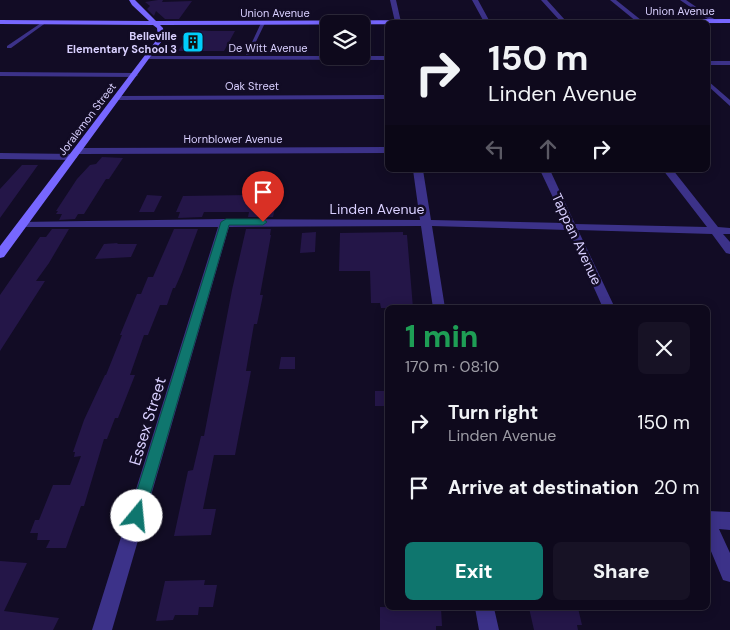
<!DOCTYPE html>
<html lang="en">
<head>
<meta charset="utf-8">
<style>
	:root { --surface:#0e091c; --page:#171225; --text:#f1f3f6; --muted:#9b9aa3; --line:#2e2a3b; --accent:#0f766e }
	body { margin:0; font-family:"DM Sans",sans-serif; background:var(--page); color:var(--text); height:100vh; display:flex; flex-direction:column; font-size:19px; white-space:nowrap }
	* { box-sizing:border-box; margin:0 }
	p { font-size:16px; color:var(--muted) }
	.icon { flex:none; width:28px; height:28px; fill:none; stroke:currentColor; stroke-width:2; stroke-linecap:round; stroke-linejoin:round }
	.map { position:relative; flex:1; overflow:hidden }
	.details { position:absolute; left:385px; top:305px; width:325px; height:305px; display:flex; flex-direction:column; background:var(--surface); border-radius:8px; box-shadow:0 2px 12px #0003,0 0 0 1px var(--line) }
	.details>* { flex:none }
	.top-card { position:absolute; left:385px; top:20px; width:325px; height:152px; border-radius:8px; box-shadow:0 2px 12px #0003,0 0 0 1px var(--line); background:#0e091c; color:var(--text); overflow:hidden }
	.fabs { position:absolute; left:320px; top:15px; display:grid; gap:10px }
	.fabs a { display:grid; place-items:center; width:50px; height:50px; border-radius:8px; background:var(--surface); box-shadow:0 2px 12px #0003,0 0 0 1px var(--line); font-size:25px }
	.pin { position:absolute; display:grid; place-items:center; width:42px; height:42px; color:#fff; margin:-51px -21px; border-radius:50% 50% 50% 0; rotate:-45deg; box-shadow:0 0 5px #0007 }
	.pin .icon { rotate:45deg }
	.me { position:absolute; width:55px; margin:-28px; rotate:17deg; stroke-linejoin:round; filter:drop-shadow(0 0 4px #0008) }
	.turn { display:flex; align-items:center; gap:18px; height:105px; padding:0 20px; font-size:22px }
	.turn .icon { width:65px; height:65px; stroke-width:2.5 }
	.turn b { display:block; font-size:35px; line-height:42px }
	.lanes { display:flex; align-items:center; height:48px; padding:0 20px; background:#0003; justify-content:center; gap:25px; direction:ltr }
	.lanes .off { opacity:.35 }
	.round { display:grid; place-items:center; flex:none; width:52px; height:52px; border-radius:8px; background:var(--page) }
	.summary { display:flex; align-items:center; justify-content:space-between; height:85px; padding:0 20px }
	h1 { font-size:30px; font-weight:800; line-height:38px; color:#1e9e55 }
	.button { display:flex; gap:10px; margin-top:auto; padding:10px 20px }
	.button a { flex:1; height:58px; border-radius:8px; background:var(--accent); color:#fff; font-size:20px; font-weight:800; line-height:58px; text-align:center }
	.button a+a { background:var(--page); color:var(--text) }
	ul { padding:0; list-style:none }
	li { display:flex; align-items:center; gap:15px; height:65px; padding:0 20px }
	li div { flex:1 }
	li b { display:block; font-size:19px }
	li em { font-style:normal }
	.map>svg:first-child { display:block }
</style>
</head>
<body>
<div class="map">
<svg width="730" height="630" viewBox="0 0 730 630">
	<rect width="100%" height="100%" fill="#120c25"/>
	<path fill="#241648" d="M158,0h5l-1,2 30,-1 -13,18h-14l-9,-8 -2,5 -7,-7 3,-3 -5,-4z
		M192,30l20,1h23l-11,20h-46z
		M102,157l21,1 -14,21h-3l-22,35h-6l-3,5 -16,1 3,-6h-6l2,-3h-2l21,-32 13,-14 6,-1z
		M22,165h16l-38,53v-29z
		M147,195l15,1 -8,16h-15z
		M250,195v4h27l-4,18h-25l1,-5h-45l-2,5 -24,1 2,-6h-4l7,-16z
		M52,229h17l-20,34 -13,18h9l-45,70v-56l40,-58h6z
		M174,229h24l-16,43 -7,16h-2l-6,17h-7l-12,30h-4l-14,40h5l-17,43h-3l-8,21h-3l-20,67h-3l-15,42h-20l4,-8h-13l1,-7h-8l5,-13h4l14,-35h17l11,-29 -7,1 1,-5h-2l11,-32 21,-45h1l16,-40h-2l17,-41h4l7,-17h5z
		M246,229h25l-1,6h1l-11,60h3l-6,29h-3l-8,47h5l-16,84h-21l-11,54h13l-5,26 -37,1 14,-65 5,-1 8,-34h3l28,-146z
		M316,232l-1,20 -15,1 2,-20z
		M403,232v3h4l6,73h-32l-1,-5h-9l-1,-32h-31l1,-38z
		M118,243l-1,1h20l-6,13 -36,2 9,-15z
		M281,357h14v12h-16z
		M375,391h13v15h-13z
		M0,561l27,2 -23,48 55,7 -6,12h-53z
		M205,580l-1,5h13l-4,22h-14l-1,8h-23l-2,5 -17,1 9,-40z
		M380,607l61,1 1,18h-6v4h-56z
		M529,608h49l4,17h-5l1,5h-44z"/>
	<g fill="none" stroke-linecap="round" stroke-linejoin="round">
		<path fill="#3c3289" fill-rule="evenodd" d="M44,21l3,1 -36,26h-4v-2z
			M263,22l2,1 -15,31 -4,1 15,-32z"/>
		<path fill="#3c3289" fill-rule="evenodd" d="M390,0h6l5,22h-6z
			M472,0h6l12,22h-6z
			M541,0h6l18,20v2h-4z
			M610,0h6l25,20v2h-4z
			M680,0h6l31,21 -5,1z
			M148,56h240v4l-242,-1v-2z
			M708,61h22v4h-22z
			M0,72l135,1 3,2 -3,2 -135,-1z
			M708,81l22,19v6l-22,-20z
			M388,95v4l-270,1 -4,-2 4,-2z
			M388,147v6l-310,1 -4,-3 4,-3z
			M0,153l73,1 4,3 -4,3 -73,-1z
			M413,170h10l8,50 134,3 -25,-53h10l25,54 132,3 -44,-57h10l45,57 12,1v6h-7l7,8v12l-4,-1 -14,-19 -134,-4 37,78h-12l-35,-78 -136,-4 13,82h-12l-12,-82 -192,1 -117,403h-20l126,-403h-195l-5,-3 1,-2 206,-3 195,1z
			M708,511l22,1v18l-11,-1 11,24v29l-7,-2 -15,-36z
			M475,608h19l5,22h-20z"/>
		<path fill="#7767ff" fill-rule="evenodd" d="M129,0h6l21,21 574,-2v4l-570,2 3,3 1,10 -160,219 -4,1v-12l158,-208 -1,-10 -4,-3 -153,-1v-4l149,1 -17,-16z"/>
	</g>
	<path fill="#0f766e" stroke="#0a4d48" d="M226,219h37l4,3 -4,3h-34l-85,291 -2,5 -5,3 -6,-3 -2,-5 92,-294z"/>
	<defs>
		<g id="building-square" transform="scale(1.125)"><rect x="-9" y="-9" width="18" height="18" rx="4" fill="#00cdfb" stroke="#120c25"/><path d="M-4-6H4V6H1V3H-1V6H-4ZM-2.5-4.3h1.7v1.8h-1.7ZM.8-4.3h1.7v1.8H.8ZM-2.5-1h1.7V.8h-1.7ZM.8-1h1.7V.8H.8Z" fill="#111"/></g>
	</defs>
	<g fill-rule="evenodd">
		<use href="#building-square" x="193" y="42"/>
	</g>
	<g text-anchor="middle" stroke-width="5" stroke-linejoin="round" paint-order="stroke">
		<g font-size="11" fill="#d9d0ff" stroke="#120c25">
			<text x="680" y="15">Union Avenue</text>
			<text x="275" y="17">Union Avenue</text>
			<text x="268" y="52">De Witt Avenue</text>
			<text x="252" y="90">Oak Street</text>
			<text transform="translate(87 119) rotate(-53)" y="4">Joralemon Street</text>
			<text x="233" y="143">Hornblower Avenue</text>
		</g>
		<g font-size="11" font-weight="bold" fill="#d9d0ff" stroke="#120c25" text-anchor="end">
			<text x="177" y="40">Belleville<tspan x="177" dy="13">Elementary School 3</tspan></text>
		</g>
		<g font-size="14" fill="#d9d0ff" stroke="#120c25">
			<text x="377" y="214">Linden Avenue</text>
			<text transform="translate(577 239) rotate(65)" y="5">Tappan Avenue</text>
		</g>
		<g font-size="16" fill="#d9d0ff" stroke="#120c25">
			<text transform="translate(147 421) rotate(-73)" y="6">Essex Street</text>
		</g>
	</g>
</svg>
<div class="fabs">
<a><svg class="icon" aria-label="layers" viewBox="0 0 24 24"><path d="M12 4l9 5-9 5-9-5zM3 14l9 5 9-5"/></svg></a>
</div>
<div class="pin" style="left:263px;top:222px;background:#d93025"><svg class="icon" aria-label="arrive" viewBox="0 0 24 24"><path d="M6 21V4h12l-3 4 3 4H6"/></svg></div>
<svg class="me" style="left:137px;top:516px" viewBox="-20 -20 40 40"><circle r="19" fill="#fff"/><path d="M0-13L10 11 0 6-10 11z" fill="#0f766e"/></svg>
<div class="top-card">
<div class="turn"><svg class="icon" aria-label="right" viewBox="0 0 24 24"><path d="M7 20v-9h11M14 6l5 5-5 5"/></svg><div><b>150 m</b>Linden Avenue</div></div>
<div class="lanes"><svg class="icon off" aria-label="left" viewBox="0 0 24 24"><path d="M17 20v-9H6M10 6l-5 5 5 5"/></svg><svg class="icon off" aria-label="ahead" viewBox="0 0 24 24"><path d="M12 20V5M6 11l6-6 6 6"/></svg><svg class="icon" aria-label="right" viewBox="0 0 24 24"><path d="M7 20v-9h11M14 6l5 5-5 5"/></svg></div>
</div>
<section class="details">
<div class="summary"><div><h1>1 min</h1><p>170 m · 08:10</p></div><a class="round"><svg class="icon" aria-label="close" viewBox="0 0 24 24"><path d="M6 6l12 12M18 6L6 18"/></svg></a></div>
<ul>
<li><svg class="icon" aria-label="right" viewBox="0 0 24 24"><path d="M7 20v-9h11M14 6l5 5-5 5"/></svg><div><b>Turn right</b><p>Linden Avenue</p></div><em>150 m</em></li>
<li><svg class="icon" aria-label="arrive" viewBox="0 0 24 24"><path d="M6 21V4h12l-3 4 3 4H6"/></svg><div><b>Arrive at destination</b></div><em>20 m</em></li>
</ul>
<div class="button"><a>Exit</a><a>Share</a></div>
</section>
</div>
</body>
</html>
